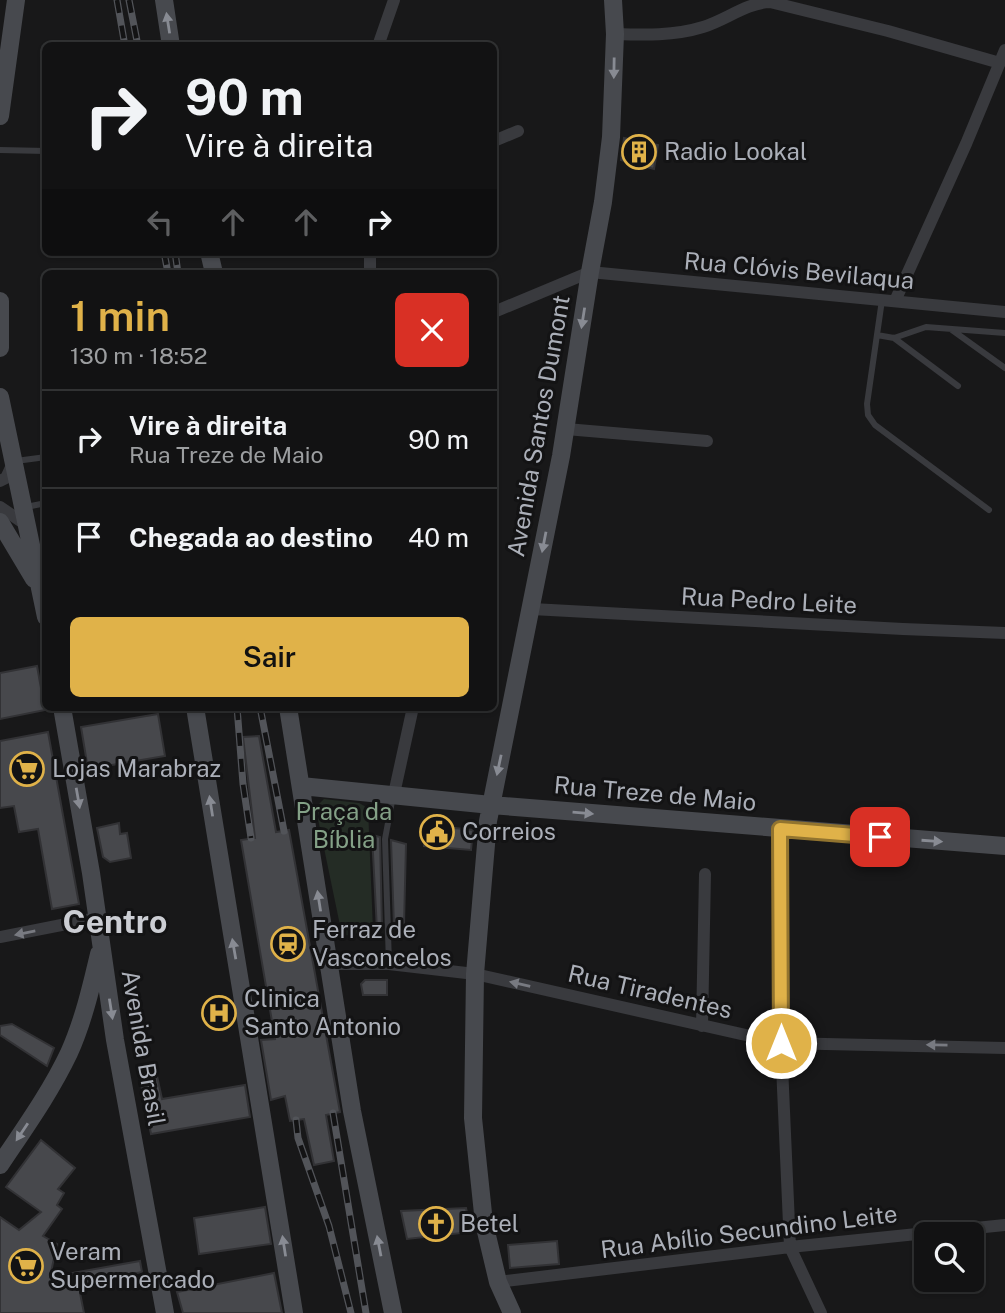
<!DOCTYPE html>
<html lang="pt">
<head>
<meta charset="utf-8">
<style>
	:root { --surface:#121213; --page:#1f2021; --text:#f1f3f6; --muted:#9c9ea0; --line:#313233; --accent:#e0b249 }
	body { margin:0; font-family:"Public Sans",sans-serif; background:var(--page); color:var(--text); height:100vh; display:flex; flex-direction:column; font-size:26px; white-space:nowrap }
	* { box-sizing:border-box; margin:0 }
	p { font-size:23px; color:var(--muted) }
	.icon { flex:none; width:38px; height:38px; fill:none; stroke:currentColor; stroke-width:2; stroke-linecap:round; stroke-linejoin:round }
	.map { position:relative; flex:1; overflow:hidden }
	.panel { position:absolute; left:42px; top:270px; width:455px; height:441px; display:flex; flex-direction:column; background:var(--surface); border-radius:10px; box-shadow:0 2px 5px #0004,0 0 0 2px var(--line) }
	.panel>* { flex:none }
	.hud { position:absolute; left:42px; top:42px; width:455px; height:214px; border-radius:10px; box-shadow:0 2px 5px #0004,0 0 0 2px var(--line); background:#121213; color:var(--text); overflow:hidden }
	.tools { position:absolute; left:914px; top:1222px; display:grid; gap:14px }
	.tools a { display:grid; place-items:center; width:70px; height:70px; border-radius:10px; background:var(--surface); box-shadow:0 2px 5px #0004,0 0 0 2px var(--line); font-size:35px }
	.pin { position:absolute; display:grid; place-items:center; width:60px; height:60px; color:#fff; margin:-30px; border-radius:14px; box-shadow:0 4px 10px #0006 }
	.me { position:absolute; width:77px; margin:-38px; rotate:0deg; stroke-linejoin:round; filter:drop-shadow(0 0 5px #0008) }
	.turn { display:flex; align-items:center; gap:24px; height:147px; padding:0 28px; font-size:32px }
	.turn .icon { width:91px; height:91px; stroke-width:2.5 }
	.turn b { display:block; font-size:49px; line-height:60px }
	.lanes { display:flex; align-items:center; height:66px; padding:0 28px; background:#0003; justify-content:center; gap:35px; direction:ltr }
	.lanes .off { opacity:.35 }
	.round { display:grid; place-items:center; flex:none; width:74px; height:74px; border-radius:10px; background:var(--page) }
	.overview { display:flex; align-items:center; justify-content:space-between; height:119px; padding:0 28px }
	h1 { font-size:42px; font-weight:600; line-height:52px; color:var(--accent) }
	.primary-button { display:flex; gap:14px; margin-top:auto; padding:14px 28px }
	.primary-button a { flex:1; height:80px; border-radius:10px; background:var(--accent); color:#111; font-size:28px; font-weight:600; line-height:80px; text-align:center }
	ul { padding:0; list-style:none }
	li { display:flex; align-items:center; gap:21px; height:98px; padding:0 28px; border-top:2px solid var(--line) }
	li div { flex:1 }
	li b { display:block; font-size:26px }
	li em { font-style:normal }
	.map>svg:first-child { display:block }
</style>
</head>
<body>
<div class="map">
<svg width="1005" height="1313" viewBox="0 0 1005 1313">
	<rect width="100%" height="100%" fill="#181819"/>
	<path fill="#242c25" d="M324,799l35,4 9,5 5,122 -13,6 -18,-1 -24,-116 -1,-13z"/>
	<path fill="#47484c" stroke="#323235" stroke-width="2" d="M624,138l34,7 -4,24 -33,-9z
		M37,666l8,44 -45,9v-46z
		M158,714l7,42 -77,13 -7,-42z
		M48,732l31,172 -27,5 -14,-80 -19,3 -5,-26 -14,2v-67z
		M259,736l17,96 13,-2 51,282 -14,3 8,46 -20,4 -10,-46 -14,2 -5,-25 -14,4 -10,-60 14,-1 -34,-199 14,-2 -12,-101z
		M119,823l1,11 7,-1 4,25 -21,4 -7,-5 -6,-29z
		M426,825l47,5 -2,20 -47,-4z
		M372,835l8,2 2,92 -5,1z
		M391,840l15,4 -2,81 -10,2z
		M365,980h22v15h-24l-2,-11z
		M12,1024l42,24 -7,18 -47,-31v-9z
		M157,1076l5,23 83,-14 5,32 -99,17 -11,-55z
		M41,1140l34,28 -17,21 6,4 -7,12 5,4 -19,27 14,8 -7,33 90,-16 2,11 -57,12 -5,9 4,20h-84v-96l19,13 22,-18 -35,-25z
		M265,1207l6,37 -72,10 -5,-36z
		M466,1208l5,24 -64,7 -6,-28z
		M557,1241l2,23 -49,4 -2,-23z
		M274,1273l8,40h-99l-6,-21z"/>
	<g fill="none" stroke-linecap="round" stroke-linejoin="round">
		<path stroke="#393a3e" stroke-width="6" d="M0,150l46,1
			M882,300l-15,104 1,11 7,10 114,85
			M952,330l53,38
			M877,335l17,3 32,-11 79,6
			M894,338l64,48
			M16,461l30,-4
			M26,507l20,-4
			M389,964l-4,-125 8,-43"/>
		<path stroke="#393a3e" stroke-width="12" d="M615,34c29,1 59,2 88,-7 23,-7 43,-24 67,-25l118,29 112,32
			M378,46l16,-46
			M494,141l24,-10
			M370,252v21
			M895,301l71,-157 39,-94
			M494,312l96,-40 415,40
			M566,429l141,12
			M0,481l6,-3 8,-17
			M0,507l28,19
			M532,609l371,20 102,4
			M394,794l19,-87
			M780,829l1,214 9,204 31,66
			M0,937l97,-19
			M329,964h60l86,10 306,69 224,5
			M702,1026l3,-152
			M498,1282l292,-35 215,-22"/>
		<path stroke="#47494e" stroke-width="18" d="M164,0l7,46
			M0,116l16,-116
			M209,252l5,21
			M0,301v47
			M0,397l46,220
			M0,522l34,57
			M62,707l29,166 24,167 50,273
			M195,707l99,606
			M288,707l64,404 41,202
			M301,786l190,19 514,41
			M0,1165c24,-36 50,-72 69,-112 14,-31 22,-65 30,-99
			M512,1313l-14,-31 -14,-59 -11,-105 2,-144 13,-153 73,-365 29,-184 13,-70 8,-65 4,-103 -2,-34"/>
		<g stroke="#525459" stroke-width="7">
			<path id="rail" d="M117,0l8,46
				M129,0l9,46
				M164,252l4,21
				M175,252l3,21
				M237,707l6,77 8,54
				M260,707l24,124
				M333,1113l33,200
				M296,1120l2,18 31,88 22,87"/>
		</g>
		<use href="#rail" stroke="#131314" stroke-width="4.5" stroke-dasharray="13" stroke-linecap="butt"/>
	</g>
	<defs><path id="oneway-solid" d="M-6-.8H1V-3.2L6.5 0L1 3.2V.8H-6Z" transform="scale(1.75)"/></defs>
	<g fill="#888b93">
		<use href="#oneway-solid" transform="translate(168 23) rotate(-99)"/>
		<use href="#oneway-solid" transform="translate(614 68) rotate(91)"/>
		<use href="#oneway-solid" transform="translate(583 318) rotate(99)"/>
		<use href="#oneway-solid" transform="translate(544 542) rotate(101)"/>
		<use href="#oneway-solid" transform="translate(499 765) rotate(102)"/>
		<use href="#oneway-solid" transform="translate(78 798) rotate(80)"/>
		<use href="#oneway-solid" transform="translate(211 806) rotate(-99)"/>
		<use href="#oneway-solid" transform="translate(583 813) rotate(5)"/>
		<use href="#oneway-solid" transform="translate(932 841) rotate(4)"/>
		<use href="#oneway-solid" transform="translate(319 901) rotate(-99)"/>
		<use href="#oneway-solid" transform="translate(234 949) rotate(-100)"/>
		<use href="#oneway-solid" transform="translate(111 1009) rotate(81)"/>
		<use href="#oneway-solid" transform="translate(22 1132) rotate(124)"/>
		<use href="#oneway-solid" transform="translate(284 1246) rotate(-99)"/>
		<use href="#oneway-solid" transform="translate(379 1246) rotate(-101)"/>
	</g>
	<g fill="#787a81">
		<use href="#oneway-solid" transform="translate(25 933) rotate(169)"/>
		<use href="#oneway-solid" transform="translate(520 984) rotate(-167)"/>
		<use href="#oneway-solid" transform="translate(937 1045) rotate(-179)"/>
	</g>
	<g fill="none" stroke-linecap="round" stroke-linejoin="round">
		<g stroke="#92742f" stroke-width="18">
			<path id="route" d="M781,1043l-1,-214 100,8"/>
		</g>
		<use href="#route" stroke="#e0b249" stroke-width="12"/>
	</g>
	<defs>
		<g id="building-ring" transform="scale(1.75)"><circle r="9.5" fill="#131314" stroke="#e0b249" stroke-width="1.5"/><path d="M-4-6H4V6H1V3H-1V6H-4ZM-2.5-4.3h1.7v1.8h-1.7ZM.8-4.3h1.7v1.8H.8ZM-2.5-1h1.7V.8h-1.7ZM.8-1h1.7V.8H.8Z" fill="#e0b249"/></g>
		<g id="supermarket-ring" transform="scale(1.75)"><circle r="9.5" fill="#131314" stroke="#e0b249" stroke-width="1.5"/><path d="M-6-5.5h2.5l.6 2H6L4.5 2H-2.5L-4.4-4H-6ZM-1.5 3.2a1.3 1.3 0 1 0 .1 0ZM3 3.2a1.3 1.3 0 1 0 .1 0Z" fill="#e0b249"/></g>
		<g id="civic-ring" transform="scale(1.75)"><circle r="9.5" fill="#131314" stroke="#e0b249" stroke-width="1.5"/><path d="M-.6-6.5H3V-4.5H.6V-3L4-1V1h2V6H-6V1h2V-1L-.6-3ZM-1.2 2.5V6h2.4V2.5Z" fill="#e0b249"/></g>
		<g id="station-ring" transform="scale(1.75)"><circle r="9.5" fill="#131314" stroke="#e0b249" stroke-width="1.5"/><path d="M-3-6H3Q5-6 5-4V2Q5 4 3 4L4.5 6H3L1.5 4h-3L-3 6H-4.5L-3 4Q-5 4-5 2V-4Q-5-6-3-6ZM-3.5-4v3h7v-3ZM-3.5 1v1.5H-2V1ZM2 1v1.5H3.5V1Z" fill="#e0b249"/></g>
		<g id="hospital-ring" transform="scale(1.75)"><circle r="9.5" fill="#131314" stroke="#e0b249" stroke-width="1.5"/><path d="M-5-5h3v3.5h4V-5h3V5h-3V1.5h-4V5h-3Z" fill="#e0b249"/></g>
		<g id="church-ring" transform="scale(1.75)"><circle r="9.5" fill="#131314" stroke="#e0b249" stroke-width="1.5"/><path d="M-1.2-6h2.4v3.5h3.3v2.4h-3.3V6h-2.4V-.1h-3.3v-2.4h3.3Z" fill="#e0b249"/></g>
	</defs>
	<g fill-rule="evenodd">
		<use href="#building-ring" x="639" y="152"/>
		<use href="#supermarket-ring" x="27" y="769"/>
		<use href="#civic-ring" x="437" y="832"/>
		<use href="#station-ring" x="288" y="944"/>
		<use href="#hospital-ring" x="219" y="1013"/>
		<use href="#church-ring" x="436" y="1224"/>
		<use href="#supermarket-ring" x="26" y="1266"/>
	</g>
	<g text-anchor="middle" stroke-width="6" stroke-linejoin="round" paint-order="stroke">
		<g font-size="24" fill="#abafb8" stroke="#131314" text-anchor="start">
			<text x="664" y="160">Radio Lookal</text>
			<text x="52" y="777">Lojas Marabraz</text>
			<text x="462" y="840">Correios</text>
			<text x="312" y="938">Ferraz de<tspan x="312" dy="28">Vasconcelos</tspan></text>
			<text x="244" y="1007">Clinica<tspan x="244" dy="28">Santo Antonio</tspan></text>
			<text x="460" y="1232">Betel</text>
			<text x="50" y="1260">Veram<tspan x="50" dy="28">Supermercado</tspan></text>
		</g>
		<g font-size="24" fill="#abafb8" stroke="#131314">
			<text transform="translate(799 271) rotate(5)" y="8">Rua Clóvis Bevilaqua</text>
			<text transform="translate(539 426) rotate(-80)" y="8">Avenida Santos Dumont</text>
			<text transform="translate(769 601) rotate(3)" y="8">Rua Pedro Leite</text>
			<text transform="translate(655 794) rotate(5)" y="8">Rua Treze de Maio</text>
			<text transform="translate(650 992) rotate(13)" y="8">Rua Tiradentes</text>
			<text transform="translate(143 1048) rotate(80)" y="8">Avenida Brasil</text>
			<text transform="translate(749 1232) rotate(-7)" y="8">Rua Abílio Secundino Leite</text>
		</g>
		<g font-size="24" fill="#84a187" stroke="#131314">
			<text x="344" y="820">Praça da<tspan x="344" dy="28">Bíblia</tspan></text>
		</g>
		<g font-size="32" font-weight="bold" fill="#ccced4" stroke="#131314">
			<text x="115" y="933">Centro</text>
		</g>
	</g>
</svg>
<div class="tools">
<a><svg class="icon" aria-label="search" viewBox="0 0 24 24"><circle cx="10" cy="10" r="6"/><path d="M15 15l6 6"/></svg></a>
</div>
<div class="pin" style="left:880px;top:837px;background:#d93025"><svg class="icon" aria-label="arrive" viewBox="0 0 24 24"><path d="M6 21V4h12l-3 4 3 4H6"/></svg></div>
<svg class="me" style="left:781px;top:1043px" viewBox="-20 -20 40 40"><circle r="17" fill="#e0b249" stroke="#fff" stroke-width="3"/><path d="M0-11L8 9 0 5-8 9z" fill="#fff"/></svg>
<div class="hud">
<div class="turn"><svg class="icon" aria-label="right" viewBox="0 0 24 24"><path d="M7 20v-9h11M14 6l5 5-5 5"/></svg><div><b>90 m</b>Vire à direita</div></div>
<div class="lanes"><svg class="icon off" aria-label="left" viewBox="0 0 24 24"><path d="M17 20v-9H6M10 6l-5 5 5 5"/></svg><svg class="icon off" aria-label="ahead" viewBox="0 0 24 24"><path d="M12 20V5M6 11l6-6 6 6"/></svg><svg class="icon off" aria-label="ahead" viewBox="0 0 24 24"><path d="M12 20V5M6 11l6-6 6 6"/></svg><svg class="icon" aria-label="right" viewBox="0 0 24 24"><path d="M7 20v-9h11M14 6l5 5-5 5"/></svg></div>
</div>
<section class="panel">
<div class="overview"><div><h1>1 min</h1><p>130 m · 18:52</p></div><a class="round" style="background:#d93025;color:#fff"><svg class="icon" aria-label="close" viewBox="0 0 24 24"><path d="M6 6l12 12M18 6L6 18"/></svg></a></div>
<ul>
<li><svg class="icon" aria-label="right" viewBox="0 0 24 24"><path d="M7 20v-9h11M14 6l5 5-5 5"/></svg><div><b>Vire à direita</b><p>Rua Treze de Maio</p></div><em>90 m</em></li>
<li><svg class="icon" aria-label="arrive" viewBox="0 0 24 24"><path d="M6 21V4h12l-3 4 3 4H6"/></svg><div><b>Chegada ao destino</b></div><em>40 m</em></li>
</ul>
<div class="primary-button"><a>Sair</a></div>
</section>
</div>
</body>
</html>
